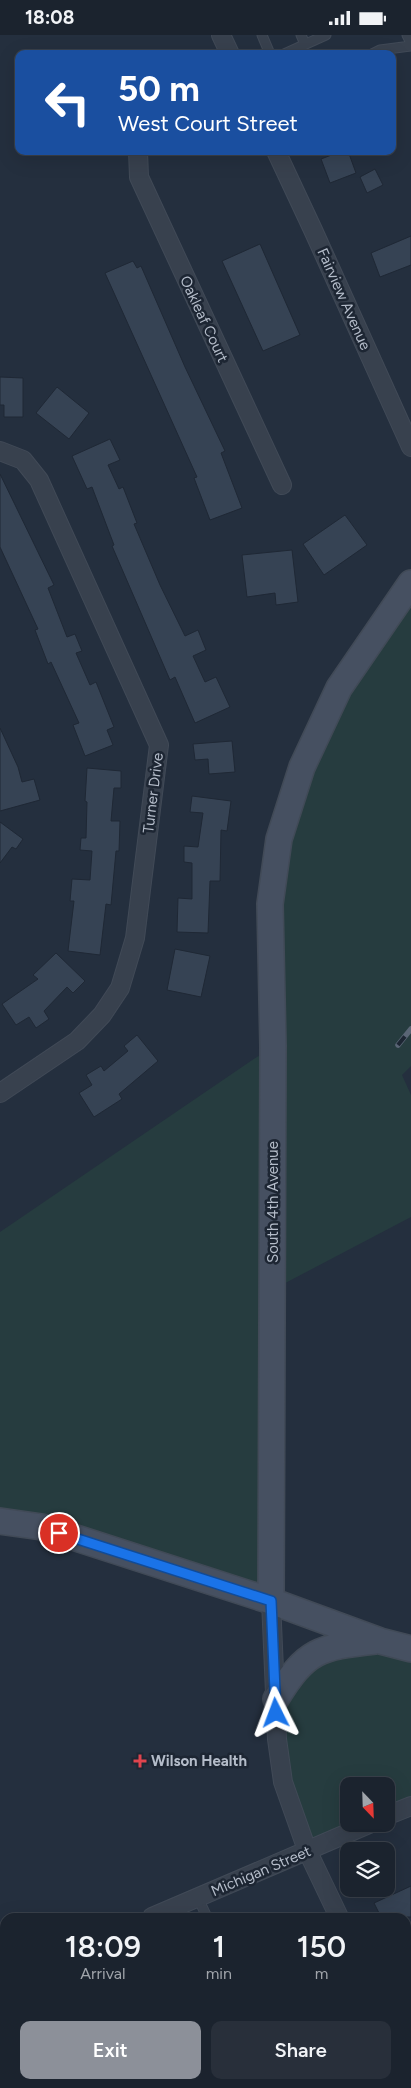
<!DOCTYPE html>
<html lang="en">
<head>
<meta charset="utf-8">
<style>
	:root { --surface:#1b232e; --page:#282f3a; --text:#f1f3f6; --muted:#a0a4aa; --line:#39404a; --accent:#8c9099 }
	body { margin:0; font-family:Figtree,sans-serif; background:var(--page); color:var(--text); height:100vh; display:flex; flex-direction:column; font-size:19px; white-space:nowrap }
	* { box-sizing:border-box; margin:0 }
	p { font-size:16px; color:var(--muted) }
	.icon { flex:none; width:28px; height:28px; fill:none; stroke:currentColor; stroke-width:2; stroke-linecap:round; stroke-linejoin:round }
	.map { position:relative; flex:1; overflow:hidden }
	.drawer { position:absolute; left:0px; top:1878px; width:411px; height:176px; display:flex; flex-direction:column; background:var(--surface); border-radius:15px 15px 0 0; box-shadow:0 5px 20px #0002,0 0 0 1px var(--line) }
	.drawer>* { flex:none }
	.top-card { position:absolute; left:15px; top:15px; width:381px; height:105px; border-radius:10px; box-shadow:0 5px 20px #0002,0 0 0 1px var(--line); background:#1a4fa0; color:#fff; overflow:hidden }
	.needle { width:32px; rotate:157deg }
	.buttons { position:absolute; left:340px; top:1742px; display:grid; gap:10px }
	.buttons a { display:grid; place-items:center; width:55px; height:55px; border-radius:10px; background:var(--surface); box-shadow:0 5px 20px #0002,0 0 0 1px var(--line); font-size:25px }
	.pin { position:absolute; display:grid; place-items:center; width:42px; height:42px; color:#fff; margin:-21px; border:2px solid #fff; border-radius:50%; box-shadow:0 1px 5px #0007 }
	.me { position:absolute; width:55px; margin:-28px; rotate:357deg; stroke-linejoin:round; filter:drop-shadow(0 0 4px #0008) }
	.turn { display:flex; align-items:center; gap:18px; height:105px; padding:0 20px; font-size:22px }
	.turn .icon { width:65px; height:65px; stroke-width:2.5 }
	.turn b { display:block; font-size:35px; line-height:42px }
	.eta { display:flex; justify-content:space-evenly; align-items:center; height:85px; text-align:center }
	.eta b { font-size:30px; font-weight:600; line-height:35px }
	.action { display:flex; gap:10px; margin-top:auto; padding:10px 20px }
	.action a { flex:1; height:58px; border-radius:10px; background:var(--accent); color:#fff; font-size:20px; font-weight:600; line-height:58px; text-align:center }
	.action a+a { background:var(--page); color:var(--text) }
	.status { display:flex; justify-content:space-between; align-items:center; height:35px; padding:0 25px; background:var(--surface); direction:ltr }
	.status svg { height:14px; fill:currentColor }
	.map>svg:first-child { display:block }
</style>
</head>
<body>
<div class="status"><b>18:08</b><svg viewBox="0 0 49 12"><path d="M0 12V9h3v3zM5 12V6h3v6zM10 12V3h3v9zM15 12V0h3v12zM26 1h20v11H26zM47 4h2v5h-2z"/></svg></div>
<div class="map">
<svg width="411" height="2053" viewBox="0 0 411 2053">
	<rect width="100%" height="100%" fill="#242f3e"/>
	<path fill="#263c3f" d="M411,548v483l-9,9 9,20v122l-139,73 -1,311 -271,-80v-289l273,-186 -3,-142 32,-137z
		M411,1614v157l-25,10v-30h-37v38l-42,26 -30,-111 14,-64 18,-18z"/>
	<path fill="#364354" stroke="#1f2835" d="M342,116h6l8,22 -26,10 -9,-24z
		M375,134l8,16 -16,8 -7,-16z
		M411,201v29l-31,12 -9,-24z
		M260,209l40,91 -37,16 -41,-90z
		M133,226l4,7 4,-2 44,101 40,84 -4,2 21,55 -32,12 -16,-42 3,-1 -92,-204z
		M0,342l23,1v39h-19v-12h-4z
		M57,352l32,26 -20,26 -33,-26z
		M110,404l10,21 -12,5 11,24 4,-2 14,36 -3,1 26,61 25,51 13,-6 8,20 -13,6 12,26 11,-5 14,30 -35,16 -20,-46 -5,3 -58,-134 2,-1 -22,-58 -5,2 -15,-33z
		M0,439l54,111 -6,3 19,49 8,-3 7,17 -6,2 14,32 6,-3 18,45 -7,3 6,15 -28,11 -12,-31 6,-2 -28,-61 -3,2 -13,-34 3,-1 -38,-82z
		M345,480l22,30 -43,30 -21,-31z
		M292,515l6,52 -22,3 -1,-12 -28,4 -5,-42z
		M0,693l18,39 4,15 12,-3 6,21 -40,11z
		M232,706l3,31 -26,2 -1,-15 -13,1 -2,-16z
		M87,733l34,3v17h-7l-3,33h9l-1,30h-3l-5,54 -5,-1 -6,51 -32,-4 6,-50h-4l2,-22 18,1 2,-29 -12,-1 1,-12h5l1,-36 -2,-1z
		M192,761l39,5 -4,30 -6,-1 -1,51h-10l-2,52 -31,-1 1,-34 14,1v-36l-8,-1v-16l14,1 5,-34 -13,-1z
		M0,787l23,17 -7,10 -4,-2 -12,16z
		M175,914l35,7 -9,41 -34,-7z
		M56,918l29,28 -12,12 -6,-6 -23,24 5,8 -13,9 -7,-11 -13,8 -14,-21 36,-25 -5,-4z
		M137,1000l21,26 -39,33 3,5 -28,18 -15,-24 13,-8 -6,-10 15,-9 3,5 24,-20 -4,-5z
		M411,1851v31h-30l-7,-14z"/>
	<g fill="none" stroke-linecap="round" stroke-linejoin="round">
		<g stroke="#414a57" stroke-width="11">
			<path id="lane" d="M262,0l8,19
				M301,0l4,9
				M407,0l4,8
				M284,19l42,-19
				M372,19l8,-4 31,-4
				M198,1863l9,19
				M282,2049l2,4
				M354,2049l2,4
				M370,2049l2,4
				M409,2053l2,-1"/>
		</g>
		<g stroke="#414a57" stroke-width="20">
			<path id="street" d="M221,0l9,19
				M138,116l1,26 143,308
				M276,116l37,79 98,217
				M0,416l23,9 16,20 120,265 -24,193 -15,50 -18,27 -25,26 -77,52
				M271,1566l6,138 6,43 24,68 32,67
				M386,1781l25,-10
				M152,1882l217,-93
				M0,1950l5,-3
				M406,2031l5,10
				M128,2049l2,4"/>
		</g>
		<g stroke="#414a57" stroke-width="28">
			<path id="secondary" d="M0,1486l42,6 229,74 109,40 31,8
				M271,1566l2,-555 -3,-142 9,-65 23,-72 37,-79 72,-105
				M276,1664c30,-49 43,-52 99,-58"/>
		</g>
		<use href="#lane" stroke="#38414e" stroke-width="9"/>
		<use href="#street" stroke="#38414e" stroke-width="18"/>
		<use href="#secondary" stroke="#465061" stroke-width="25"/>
		<g stroke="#5a6575" stroke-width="5.5">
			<path id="rail" d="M398,1010l13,-16"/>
		</g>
		<use href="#rail" stroke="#1d2633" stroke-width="4" stroke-dasharray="11" stroke-linecap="butt"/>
	</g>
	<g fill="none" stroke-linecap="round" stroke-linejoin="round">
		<g stroke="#114b97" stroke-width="12">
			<path id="route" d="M59,1498l212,68 5,112"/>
		</g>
		<use href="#route" stroke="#1a73e8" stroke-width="9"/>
	</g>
	<path fill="#e0444e" stroke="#1d2633" stroke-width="2" d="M137.5 1718.5h5v5h5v5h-5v5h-5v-5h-5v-5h5z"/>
	<g text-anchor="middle" stroke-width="5" stroke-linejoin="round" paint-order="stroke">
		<g font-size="15" fill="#b4bcc9" stroke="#1d2633">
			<text transform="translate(344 264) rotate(66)" y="5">Fairview Avenue</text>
			<text transform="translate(204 284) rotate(65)" y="5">Oakleaf Court</text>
			<text transform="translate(153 758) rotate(-83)" y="5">Turner Drive</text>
			<text transform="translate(273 1167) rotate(-90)" y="5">South 4th Avenue</text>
			<text transform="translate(261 1836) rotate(-23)" y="5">Michigan Street</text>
		</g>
		<g font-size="15" font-weight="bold" fill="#b4bcc9" stroke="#1d2633" text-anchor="start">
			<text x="151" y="1731">Wilson Health</text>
		</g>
	</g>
</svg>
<div class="buttons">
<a><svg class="needle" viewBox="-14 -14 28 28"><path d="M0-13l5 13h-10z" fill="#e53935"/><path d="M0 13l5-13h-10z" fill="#a0a4aa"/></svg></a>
<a><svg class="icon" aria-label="layers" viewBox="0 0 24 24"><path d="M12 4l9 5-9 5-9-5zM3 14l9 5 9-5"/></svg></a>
</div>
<div class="pin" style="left:59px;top:1498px;background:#d93025"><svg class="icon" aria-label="arrive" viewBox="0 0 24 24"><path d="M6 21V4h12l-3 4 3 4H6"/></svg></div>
<svg class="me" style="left:276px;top:1678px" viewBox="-20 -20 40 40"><path d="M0-17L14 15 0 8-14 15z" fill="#1a73e8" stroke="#fff" stroke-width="4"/></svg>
<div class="top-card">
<div class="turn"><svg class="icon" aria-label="left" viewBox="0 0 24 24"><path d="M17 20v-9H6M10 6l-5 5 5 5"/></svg><div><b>50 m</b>West Court Street</div></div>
</div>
<section class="drawer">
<div class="eta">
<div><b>18:09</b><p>Arrival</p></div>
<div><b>1</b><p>min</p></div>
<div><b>150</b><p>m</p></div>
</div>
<div class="action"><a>Exit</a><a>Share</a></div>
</section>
</div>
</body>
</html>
